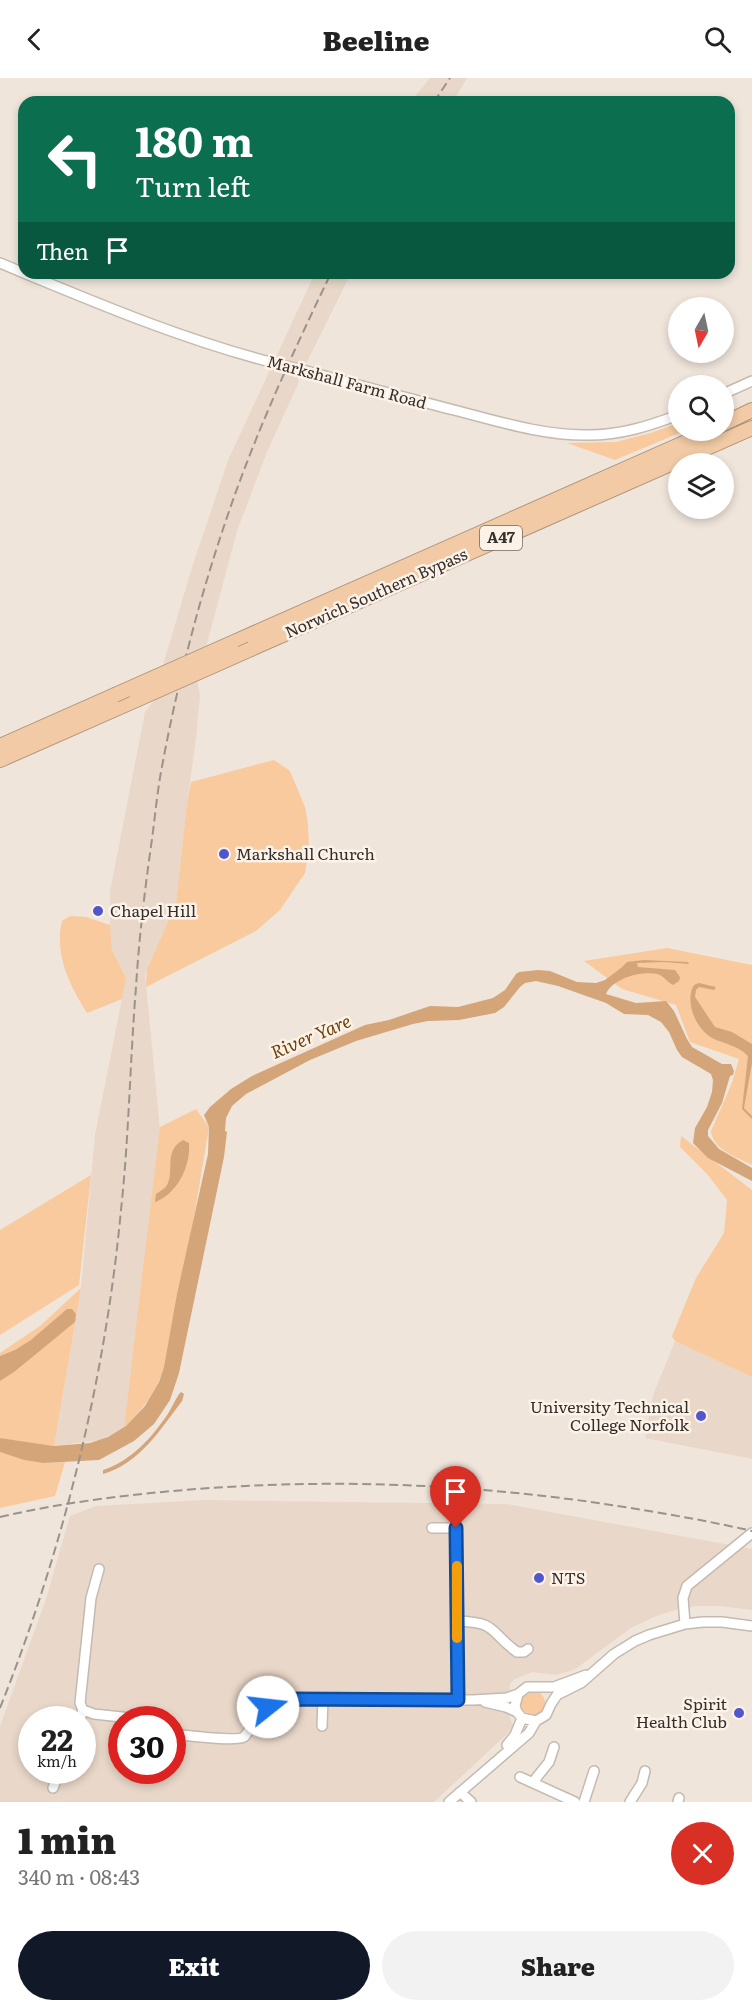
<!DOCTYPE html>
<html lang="en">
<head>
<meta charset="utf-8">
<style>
	:root { --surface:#fff; --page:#f2f2f2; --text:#222; --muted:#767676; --accent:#111827 }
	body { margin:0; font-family:Literata,serif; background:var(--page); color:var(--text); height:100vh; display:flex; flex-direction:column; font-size:22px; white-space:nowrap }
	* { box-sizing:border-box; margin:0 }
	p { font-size:20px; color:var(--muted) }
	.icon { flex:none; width:33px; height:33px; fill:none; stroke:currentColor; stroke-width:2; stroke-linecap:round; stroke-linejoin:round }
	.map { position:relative; height:1724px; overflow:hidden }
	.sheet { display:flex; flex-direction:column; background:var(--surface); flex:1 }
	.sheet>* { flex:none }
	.banner { position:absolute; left:18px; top:18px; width:717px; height:183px; border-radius:18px; box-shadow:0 3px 9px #0003; background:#0b6e4f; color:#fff; overflow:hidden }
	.needle { width:39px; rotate:189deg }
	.fabs { position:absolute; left:668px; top:219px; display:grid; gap:12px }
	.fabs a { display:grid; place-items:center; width:66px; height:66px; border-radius:50%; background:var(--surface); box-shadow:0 3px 9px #0003; font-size:30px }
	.speed { position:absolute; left:18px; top:1628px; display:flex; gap:12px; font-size:30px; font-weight:700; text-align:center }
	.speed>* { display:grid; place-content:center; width:78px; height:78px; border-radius:50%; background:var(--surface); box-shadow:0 3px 9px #0003; line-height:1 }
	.speed small { font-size:15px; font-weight:400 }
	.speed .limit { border:9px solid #d22; background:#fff; color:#111 }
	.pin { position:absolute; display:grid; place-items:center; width:51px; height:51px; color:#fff; margin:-62px -26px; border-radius:50% 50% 50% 0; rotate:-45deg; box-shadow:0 0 6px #0007 }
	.pin .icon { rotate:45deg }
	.me { position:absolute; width:66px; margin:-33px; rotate:74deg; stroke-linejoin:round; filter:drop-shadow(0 0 4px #0008) }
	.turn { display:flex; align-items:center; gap:21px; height:126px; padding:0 18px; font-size:27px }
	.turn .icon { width:78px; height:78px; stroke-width:2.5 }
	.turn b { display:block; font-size:42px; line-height:51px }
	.then { display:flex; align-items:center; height:57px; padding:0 18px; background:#0003; gap:12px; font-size:22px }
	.round { display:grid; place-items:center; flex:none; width:63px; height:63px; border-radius:32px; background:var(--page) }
	.overview { display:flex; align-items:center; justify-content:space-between; height:102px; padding:0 18px }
	h1 { font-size:36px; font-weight:800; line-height:45px }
	.primary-button { display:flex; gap:12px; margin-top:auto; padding:12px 18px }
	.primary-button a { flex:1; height:69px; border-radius:36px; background:var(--accent); color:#fff; font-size:24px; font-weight:800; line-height:69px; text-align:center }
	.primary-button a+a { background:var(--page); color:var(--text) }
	header { display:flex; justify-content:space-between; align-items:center; height:78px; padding:0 18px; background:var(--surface); font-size:27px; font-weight:800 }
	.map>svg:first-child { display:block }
</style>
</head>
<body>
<header><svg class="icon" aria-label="back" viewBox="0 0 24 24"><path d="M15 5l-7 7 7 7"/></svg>Beeline<svg class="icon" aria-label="search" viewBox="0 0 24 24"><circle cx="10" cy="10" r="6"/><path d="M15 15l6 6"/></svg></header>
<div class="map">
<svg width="752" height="1724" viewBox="0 0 752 1724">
	<rect width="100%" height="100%" fill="#f0e5db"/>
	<path fill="#e9d8c9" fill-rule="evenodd" d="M430,0h37l-14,24h-43z
		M315,195h36l-44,89 -4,1 -6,13 2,6 -32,70 -30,79 -40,150 3,15 -4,43 -9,64 -11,101 -31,70 15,155 -19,173 -17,126 -23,12 -47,6 27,-158 14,-153 31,-157 -14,-28 -2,-15v-44l35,-179 10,-13 8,-34 30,-101 36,-106z
		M675,1263l77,36v82l-107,-21 8,-43z
		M204,1422l302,4 246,45v61l-32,-4h-24l-20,4 -20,6 -25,12 -57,42 -18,5 -24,-3 -17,7 -5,5 -1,31 4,11 -8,10 -71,66h-434v-76l46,-127 24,-83 26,-10zM32,1641h50v51h-50zM122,1641h50v51h-50z"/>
	<path fill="#f8ca9e" d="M678,345v7l6,1 -69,29 -48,-17 49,-1 35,-9z
		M274,682l16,11 15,36 3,17 1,25 -4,24 -25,37 -24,21 -110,56 1,-18 29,-65 11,-101 4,-21z
		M70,838l16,1 24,8 2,25 14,28 -4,21 -35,14c-17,-27 -33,-58 -25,-92z
		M667,870l85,17v200c-15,-8 -39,-15 -41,-34l21,-48 7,-24 -49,-17 -14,-37 -54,-16 -38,-28z
		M196,1031l13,18 -17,102 -28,138c-9,28 -20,40 -40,61l36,-301z
		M681,1058l71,54v187l-77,-36 -3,-5 24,-58 28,-45 3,-33 -19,-25 -28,-28z
		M91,1097l-12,110 -79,50v-105z
		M81,1210l-27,158 -54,-8v-85l40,-27z
		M0,1374l24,8 19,3 22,-1 -10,34 -55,12z
		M521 1625a12 12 0 1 1 24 0a12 12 0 1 1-24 0Z"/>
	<path fill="#d3a578" d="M644,882l44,2 1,2 -26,-2 -26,1 1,4 37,3 5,7 -1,4 -6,4c-6,-3 -10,-10 -16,-11 -16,-3 -44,4 -51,20l30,9 30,-2 8,10 13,28 5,8 30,17h9l3,7 -1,4 -3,1 -8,27 -14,27v6l11,13 33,19v13l-44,-23 -15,-15 2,-15 12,-21 5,-15 1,-12 -2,-6 -29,-17 -5,-7 -8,-18 -8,-10 -13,-7 -24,-1 -18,-11 -48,-17 -22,-5 -11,2 -5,4 -16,20 -9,6 -36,7 -31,1 -15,3 -57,17 -46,19 -64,34 -14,12 -6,12 -1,13 2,1 -3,25 -45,216 -9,27 -16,24 -20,17 -35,19 -56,3 -19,-3 -24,-8v-14l54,8 36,-3 18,-6 18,-11 19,-20 14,-24 5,-15 13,-73 31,-140 1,-27 -5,-12 6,-8 21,-18 21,-13 113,-51 24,-5 41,-14 28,1 35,-9 12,-8 11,-16 3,-2 19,-2 12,1 27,11 19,1 9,-3 16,-12 6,-6z
		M699,905l17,4 -2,3 -15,-3 -3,3 -1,7 20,30 17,5 20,12v19l-8,45 8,8v3l-10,-10 6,-53c-10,-10 -22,-12 -34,-17 -18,-9 -30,-37 -20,-54z
		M183,1062l6,3c2,23 -12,51 -34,59l1,-8c3,-2 9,-5 11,-9 8,-14 -4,-34 16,-45z
		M67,1231h5l4,5 -1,8 -61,50 -14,9v-25l15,-6 16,-10z
		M181,1314l3,2 -2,7c-22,29 -42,62 -79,73v-4c28,-9 50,-33 66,-58 4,-6 7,-15 12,-20z"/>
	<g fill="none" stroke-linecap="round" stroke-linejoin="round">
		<g stroke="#c4bab0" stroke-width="12">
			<path id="minor" d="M0,185l24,10
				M24,195c82,34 164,68 250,90
				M303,292c50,14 101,27 151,40 43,11 90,26 135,25 32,0 60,-9 89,-20
				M723,316l29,-13
				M456,1433l2,189
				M432,1450h24
				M457,1543c41,1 32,11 60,31h7l4,-3
				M685,1546l-2,-26 4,-12 65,-53
				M485,1624l21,5 11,5
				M83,1632l11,4 46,5
				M80,1641l3,-9 -3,-7 11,-105 8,-29
				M536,1643l-14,-3 -5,-6 -2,-6 3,-12 9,-7h27l32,-12
				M322,1648l1,-27
				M172,1656c13,1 64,8 72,3 3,-3 6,-9 8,-12 10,-15 20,-22 38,-26l183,1 34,-2 11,-4
				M507,1667l8,-10 7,-17
				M520,1699l55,25
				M533,1704l16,-20 5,-15
				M53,1710l7,-18
				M460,1714l11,10
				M449,1724l80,-69 7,-12 10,-6 5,-11 6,-9 24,-12 33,-29 21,-13 14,-6 36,-11 18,-2h19l30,4
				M584,1724l10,-31
				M630,1724l12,-19 3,-12
				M678,1724l1,-4"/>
		</g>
		<g stroke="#af947b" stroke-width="16">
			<path id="highway" d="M723,346l29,-14
				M232,565l481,-213
				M251,571l501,-221
				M0,668l115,-51
				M0,682l136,-60"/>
		</g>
		<use href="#minor" stroke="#fff" stroke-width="9"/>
		<use href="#highway" stroke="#f2cba6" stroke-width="14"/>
		<path stroke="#9a928b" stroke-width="2" stroke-dasharray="9 4.5" stroke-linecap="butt" d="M434,24l16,-24
			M0,1439c69,-16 140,-24 211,-29 149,-10 291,-2 438,23 35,6 69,12 103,20
			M0,1630c63,-158 105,-327 121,-498 8,-74 9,-149 15,-223 3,-49 9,-99 16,-148 3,-22 5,-45 9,-67 18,-99 45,-200 80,-294 26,-70 58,-138 90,-205"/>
		<g stroke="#c4bab0" stroke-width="12" stroke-linecap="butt">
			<path id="minor-bridge" d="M274,285l29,7"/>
		</g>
		<g stroke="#af947b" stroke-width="16" stroke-linecap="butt">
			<path id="highway-bridge" d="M115,617l117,-52
				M136,622l115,-51"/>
		</g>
		<use href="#minor-bridge" stroke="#fff" stroke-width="9"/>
		<use href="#highway-bridge" stroke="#f2cba6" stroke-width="14"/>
	</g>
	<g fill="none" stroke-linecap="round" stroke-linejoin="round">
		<g stroke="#114b97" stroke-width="15">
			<path id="route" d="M268,1629l8,-5 14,-3 168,1 -2,-172"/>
		</g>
		<use href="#route" stroke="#1a73e8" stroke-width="10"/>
		<path stroke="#f59e0b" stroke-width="10" d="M457,1488v72"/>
	</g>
	<g fill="#5057cd" stroke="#fdf2e8" stroke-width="2">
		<circle cx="224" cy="776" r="6"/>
		<circle cx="98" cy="833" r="6"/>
		<circle cx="701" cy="1338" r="6"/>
		<circle cx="539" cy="1500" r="6"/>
		<circle cx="739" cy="1635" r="6"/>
	</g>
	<g text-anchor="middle" stroke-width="5" stroke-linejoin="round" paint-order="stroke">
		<rect fill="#fdf2e8" stroke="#706a64" stroke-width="1.5" x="480" y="448" width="42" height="24" rx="4.5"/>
		<g font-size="15" font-weight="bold" fill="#332f2b">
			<text x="501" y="465">A47</text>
		</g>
		<g font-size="16" fill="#332f2b" stroke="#fdf2e8">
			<text transform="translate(347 304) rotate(15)" y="6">Markshall Farm Road</text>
			<text transform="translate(376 515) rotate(-24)" y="6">Norwich Southern Bypass</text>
		</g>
		<g font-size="16" fill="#332f2b" stroke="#fdf2e8" text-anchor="start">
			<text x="236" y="782">Markshall Church</text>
			<text x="110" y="839">Chapel Hill</text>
			<text x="689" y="1335" text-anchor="end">University Technical<tspan x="689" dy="18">College Norfolk</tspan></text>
			<text x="551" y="1506">NTS</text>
			<text x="727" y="1632" text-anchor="end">Spirit<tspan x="727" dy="18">Health Club</tspan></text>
		</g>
		<g font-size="18" font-style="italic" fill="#6e420a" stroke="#fdf2e8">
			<text transform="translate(311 959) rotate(-23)" y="6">River Yare</text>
		</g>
	</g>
</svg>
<div class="fabs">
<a><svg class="needle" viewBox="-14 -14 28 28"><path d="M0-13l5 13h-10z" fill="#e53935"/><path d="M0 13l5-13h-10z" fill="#767676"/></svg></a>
<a><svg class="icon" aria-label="search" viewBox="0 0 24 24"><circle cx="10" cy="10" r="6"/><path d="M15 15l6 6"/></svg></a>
<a><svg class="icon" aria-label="layers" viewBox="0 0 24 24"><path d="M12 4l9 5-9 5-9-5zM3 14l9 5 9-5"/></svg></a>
</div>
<div class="speed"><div>22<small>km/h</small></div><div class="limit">30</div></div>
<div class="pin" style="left:456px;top:1450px;background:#d93025"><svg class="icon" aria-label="arrive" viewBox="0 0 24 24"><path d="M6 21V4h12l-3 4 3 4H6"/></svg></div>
<svg class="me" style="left:268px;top:1629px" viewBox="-20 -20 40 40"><circle r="19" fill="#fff"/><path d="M0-13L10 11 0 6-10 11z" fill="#1a73e8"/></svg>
<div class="banner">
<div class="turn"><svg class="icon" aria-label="left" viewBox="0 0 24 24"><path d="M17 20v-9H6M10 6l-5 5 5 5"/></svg><div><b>180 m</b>Turn left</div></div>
<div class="then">Then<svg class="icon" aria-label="arrive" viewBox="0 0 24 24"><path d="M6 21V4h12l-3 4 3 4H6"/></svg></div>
</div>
</div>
<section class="sheet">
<div class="overview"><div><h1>1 min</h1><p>340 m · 08:43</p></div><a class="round" style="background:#d93025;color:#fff"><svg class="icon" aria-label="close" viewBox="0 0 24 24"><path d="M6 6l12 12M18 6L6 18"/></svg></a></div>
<div class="primary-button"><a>Exit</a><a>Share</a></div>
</section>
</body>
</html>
